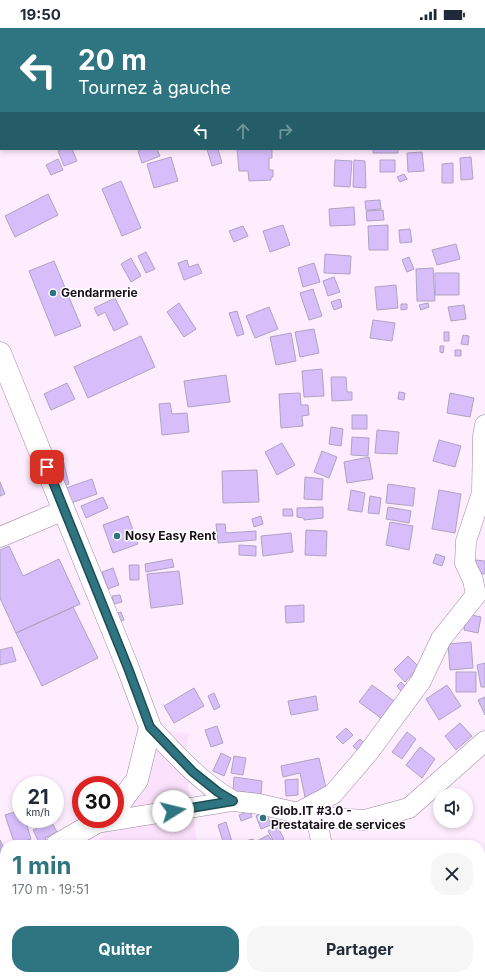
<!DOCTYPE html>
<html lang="fr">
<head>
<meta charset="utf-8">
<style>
	:root { --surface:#fff; --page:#f6f6f7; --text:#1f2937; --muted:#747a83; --accent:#2e7581 }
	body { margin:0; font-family:Inter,sans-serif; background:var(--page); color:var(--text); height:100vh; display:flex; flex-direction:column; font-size:15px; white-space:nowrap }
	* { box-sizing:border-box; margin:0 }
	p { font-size:13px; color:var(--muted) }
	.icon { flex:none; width:22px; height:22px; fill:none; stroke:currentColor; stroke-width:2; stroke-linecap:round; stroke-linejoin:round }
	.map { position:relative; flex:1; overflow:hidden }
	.drawer { position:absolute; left:0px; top:812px; width:485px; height:140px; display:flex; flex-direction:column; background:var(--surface); border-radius:16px 16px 0 0; box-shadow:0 2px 6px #0003 }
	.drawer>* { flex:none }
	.hud { position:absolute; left:0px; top:0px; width:485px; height:122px; box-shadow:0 2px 6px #0003; background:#2e7581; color:#fff; overflow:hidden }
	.fabs { position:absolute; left:433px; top:760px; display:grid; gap:8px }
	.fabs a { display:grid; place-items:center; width:40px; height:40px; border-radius:50%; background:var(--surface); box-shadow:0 2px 6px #0003; font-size:20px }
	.speed { position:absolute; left:12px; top:748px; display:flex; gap:8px; font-size:20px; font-weight:700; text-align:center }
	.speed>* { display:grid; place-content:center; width:52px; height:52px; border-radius:50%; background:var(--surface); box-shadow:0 2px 6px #0003; line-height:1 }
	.speed small { font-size:10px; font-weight:400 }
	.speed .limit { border:6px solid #d22; background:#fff; color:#111 }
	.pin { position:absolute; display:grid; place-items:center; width:34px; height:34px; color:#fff; margin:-17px; border-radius:8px; box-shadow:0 2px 6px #0006 }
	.me { position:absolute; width:44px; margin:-22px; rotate:81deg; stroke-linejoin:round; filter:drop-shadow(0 0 3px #0008) }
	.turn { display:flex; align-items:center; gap:14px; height:84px; padding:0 12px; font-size:18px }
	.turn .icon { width:52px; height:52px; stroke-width:2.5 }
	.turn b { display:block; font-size:28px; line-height:34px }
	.lanes { display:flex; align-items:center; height:38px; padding:0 12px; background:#0003; justify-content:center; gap:20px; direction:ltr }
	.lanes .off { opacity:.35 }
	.round { display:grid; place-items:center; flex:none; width:42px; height:42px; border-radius:16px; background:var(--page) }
	.overview { display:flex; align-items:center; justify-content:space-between; height:68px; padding:0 12px }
	h1 { font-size:24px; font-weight:700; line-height:30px; color:var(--accent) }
	.cta { display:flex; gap:8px; margin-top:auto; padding:8px 12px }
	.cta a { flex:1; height:46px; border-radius:16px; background:var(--accent); color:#fff; font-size:16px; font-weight:700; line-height:46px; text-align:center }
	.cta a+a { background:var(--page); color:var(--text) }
	.status { display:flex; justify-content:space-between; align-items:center; height:28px; padding:0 20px; background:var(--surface); direction:ltr }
	.status svg { height:11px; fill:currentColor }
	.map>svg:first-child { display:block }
</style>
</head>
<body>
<div class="status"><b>19:50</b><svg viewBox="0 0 49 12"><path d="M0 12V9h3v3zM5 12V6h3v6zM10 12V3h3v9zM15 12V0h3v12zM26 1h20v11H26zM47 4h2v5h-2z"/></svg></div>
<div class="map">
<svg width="485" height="952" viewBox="0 0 485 952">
	<rect width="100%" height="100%" fill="#feedfe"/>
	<path fill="#fbe1fb" d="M159,703l30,2 -5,28 13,81 -18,3h-84l22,-26z"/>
	<path fill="#fedbde" d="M0,0l53,1h-52l-1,109z"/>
	<path fill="#d7befb" stroke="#afa3c2" d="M484,38h1v26h-1z
		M63,121h9l5,12 -13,5 -6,-15z
		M143,121h14l3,7 -18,7 -4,-12z
		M207,121h11l4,14 -10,3z
		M237,121h35v9h-3v12h4v7h-2v3l-22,1 -1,-10h-9z
		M373,121h25v4h-25z
		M422,124l2,19 -16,1 -1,-19z
		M171,129l7,24 -24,7 -7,-24z
		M471,129l2,22 -12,1 -1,-22z
		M58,131l5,11 -12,5 -5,-10z
		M335,132l17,1 -2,26 -16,-1z
		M354,132l11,1 1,27 -13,-1z
		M380,132h15v12h-15z
		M453,135v20h-11v-19z
		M404,146l3,5 -7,3 -3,-5z
		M121,153l20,47 -19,8 -20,-47z
		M48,166l10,21 -43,22 -10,-21z
		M380,172l1,9 -15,1 -1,-9z
		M354,179l1,18 -25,1 -1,-17z
		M383,182l1,10 -17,1 -1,-10z
		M283,197l7,20 -20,7 -7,-21z
		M388,197v25h-19l-1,-24z
		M243,198l5,10 -14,6 -5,-11z
		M410,201l2,13 -12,1 -1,-13z
		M456,216l4,15 -23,6 -5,-15z
		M146,224l9,17 -9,4 -8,-17z
		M325,226l26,2 -1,18 -26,-1z
		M409,229l5,12 -7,3 -5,-12z
		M131,230l10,18 -10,6 -10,-18z
		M187,232l2,7 9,-3 4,9 -18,7 -6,-17z
		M54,233l27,65 -26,10 -26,-65z
		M314,235l6,19 -17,5 -5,-19z
		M433,240l2,33h-18l-1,-32z
		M435,245h24v22h-24z
		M334,249l6,15 -12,4 -5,-15z
		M396,257l2,23 -21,2 -2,-23z
		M313,261l9,27 -13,4 -9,-27z
		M115,270l13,26 -14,7 -9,-19 -7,4 -4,-8z
		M340,271l2,8 -8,3 -3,-8z
		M179,275l17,26 -12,8 -17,-25z
		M428,275l1,4 -8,3 -2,-5z
		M401,276h6v5l-6,1z
		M464,277l2,14 -15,2 -3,-14z
		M269,279l9,22 -23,9 -9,-22z
		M237,283l7,23 -7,2 -8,-23z
		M373,292l22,3 -3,18 -22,-3z
		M314,301l5,24 -19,4 -5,-25z
		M444,304h5v9h-5z
		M291,305l5,28 -20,4 -6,-28z
		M463,307l6,1 -1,9 -7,-1z
		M141,308l14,31 -67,31 -14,-31z
		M440,318h4l-1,7 -3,-1z
		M455,322h6v6h-6z
		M322,341l2,27 -20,1 -2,-26z
		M226,347l4,27 -42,5 -4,-26z
		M331,349h15l1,15h5v8l-20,1z
		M67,355l8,16 -24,11 -7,-16z
		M399,364l6,1 -1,7 -6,-1z
		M300,365l1,12h7l1,10 -7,1 1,10 -22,2 -2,-34z
		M450,365l24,5 -4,19 -23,-4z
		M170,375l2,11 15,-1 2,19 -27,3 -3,-31z
		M352,387h15v14h-15z
		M331,399l12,2 -2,17 -12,-2z
		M377,402l22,2 -2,22 -22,-1z
		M352,409l17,1 -1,18 -17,-1z
		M439,412l22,6 -6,21 -22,-6z
		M282,415l13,22 -18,10 -12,-23z
		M322,423l15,6 -8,21 -15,-6z
		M369,429l4,22 -26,4 -3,-21z
		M63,432l6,24 -8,3 -13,-21z
		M257,442l2,32 -36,1 -1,-32z
		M305,449l18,2 -1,21 -18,-1z
		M92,451l5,15 -26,9 -5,-15z
		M0,454l5,12 -5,2z
		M388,456l27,4 -2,18 -27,-3z
		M351,462l14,3 -3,19 -14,-2z
		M439,462l22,4 -6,39 -23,-4z
		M370,468l11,2 -2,16 -11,-1z
		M103,469l5,11 -22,10 -5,-12z
		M323,479v11l-19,2v-2l-7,-1v-9z
		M388,479l23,4 -2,12 -23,-4z
		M283,481h9l1,7h-10z
		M128,488l10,28 -25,9 -10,-28z
		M261,488l2,8 -9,3 -2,-8z
		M390,494l23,4 -4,24 -23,-5z
		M216,496h9l1,9 30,-2v9l-38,3z
		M306,502l21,1 -1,25 -21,-1z
		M291,505l2,19 -30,4 -2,-20z
		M239,517l17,1v10l-17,-1z
		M9,518l14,30 36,-17 21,45 -64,29 -16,-35v-48z
		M436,526l9,3 -3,9 -9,-3z
		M172,531l2,8 -28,5 -1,-8z
		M475,532l10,1v13l-12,-2z
		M129,537h10v15h-9z
		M113,540l6,17 -11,4 -6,-17z
		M179,543l4,33 -32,4 -4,-34z
		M120,567l2,7 -8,2 -2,-8z
		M304,577v17l-18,1 -1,-17z
		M73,579l25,51 -56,28 -26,-53z
		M121,584l3,8 -10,3 -3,-8z
		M467,586l14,3 -3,16 -14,-3z
		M471,614l2,26 -23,2 -2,-26z
		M12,619l4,14 -16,4v-15z
		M408,628l11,11 -14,15 -11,-12z
		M485,635v24h-4l-4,-22z
		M456,644h20v20h-20z
		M401,654l5,5 -5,4 -4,-5z
		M372,657l22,16 -13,17 -22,-16z
		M447,657l14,21 -22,14 -13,-21z
		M194,660l10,18 -30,17 -10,-17z
		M214,665l6,14 -6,3 -6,-14z
		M316,668l2,14 -27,5 -3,-14z
		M485,669v18l-7,-15z
		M460,695l12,13 -16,14 -11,-14z
		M217,698l6,17 -12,4 -6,-17z
		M346,700l7,7 -10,9 -7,-7z
		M407,704l9,7 -14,20 -10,-7z
		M360,711l6,6 -7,7 -6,-6z
		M420,719l15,12 -13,19 -16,-13z
		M221,725l10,5 -7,18 -11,-5z
		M234,728l12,2 -3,17 -12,-2z
		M319,730l8,34 -22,5 -5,-24 -17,4 -2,-11z
		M234,749l28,4 -1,13 -28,-3z
		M298,751v16l-12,1 -1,-16z
		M21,782v9h4l6,20 -16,6 -10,-30z
		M250,783l2,6 -11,4 -2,-6z
		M266,784l5,13 -10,4 -5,-13z
		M28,791h17l-15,6z
		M50,791l7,13 -12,6 1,2 -6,4 -7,-14 6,-3 -1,-2z
		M226,794l6,20 -8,3 -6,-20z
		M277,798l7,13 -9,5 -7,-13z
		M268,807l7,10h-15l-3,-4z
		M253,811l2,6h-13l-1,-3z
		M0,812l5,10v2l-5,3z
		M5,903v44h24l-11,5h-13l-5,-10v-37z
		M485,903v23l-5,1v-23z
		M44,947h40l-14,5h-37z
		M136,947h9l2,5h-18z
		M178,947h24l1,4 -24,1z
		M308,947h22l1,5h-22z
		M347,947h23l1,5h-24z
		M388,947h24l1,5h-24z
		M436,947h18v4l-19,-1z"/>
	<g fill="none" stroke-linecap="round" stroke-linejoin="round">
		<g stroke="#a087a0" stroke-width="21">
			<path id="minor" d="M0,509l64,-27
				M150,699c26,28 50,55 83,74
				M299,784l34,-18 35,-41 53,-72 20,-42 35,-44 -3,-15 -8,-17 1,-22 16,-48 1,-57 2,-11
				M316,789l6,28
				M97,795l136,-22 26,3 57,13 49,3 44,-12 76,-67
				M0,896l5,-2
				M124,947v5
				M340,947v5
				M0,951v1
				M24,952l11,-5"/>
		</g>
		<g stroke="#a087a0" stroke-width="23">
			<path id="major" d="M0,325l128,315 22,59 -13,53 -22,29
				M57,817l45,-26
				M0,843l5,-2"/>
		</g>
		<use href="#minor" stroke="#fff" stroke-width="20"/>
		<use href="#major" stroke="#fff" stroke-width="22"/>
	</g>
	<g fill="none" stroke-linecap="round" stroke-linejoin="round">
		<g stroke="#1e4c54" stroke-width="10">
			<path id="route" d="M47,439l81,201 22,59 43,45 25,20 15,9 -60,10"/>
		</g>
		<use href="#route" stroke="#2e7581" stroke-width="7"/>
	</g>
	<g fill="#2e7581" stroke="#fff" stroke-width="1.5">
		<circle cx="53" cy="265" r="4"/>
		<circle cx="117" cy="508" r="4"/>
		<circle cx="263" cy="790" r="4"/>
	</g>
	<g text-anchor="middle" stroke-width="3" stroke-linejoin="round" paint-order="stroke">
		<g font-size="12" font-weight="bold" fill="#191019" stroke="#fff" text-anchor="start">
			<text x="61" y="269">Gendarmerie</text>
			<text x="125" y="512">Nosy Easy Rent</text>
			<text x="271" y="787">Glob.IT #3.0 -<tspan x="271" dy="14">Prestataire de services</tspan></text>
		</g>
	</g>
</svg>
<div class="fabs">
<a><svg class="icon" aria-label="sound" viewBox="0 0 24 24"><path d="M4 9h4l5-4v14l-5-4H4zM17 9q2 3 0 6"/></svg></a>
</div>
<div class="speed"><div>21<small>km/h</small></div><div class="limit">30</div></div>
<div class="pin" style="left:47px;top:439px;background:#d93025"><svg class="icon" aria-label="arrive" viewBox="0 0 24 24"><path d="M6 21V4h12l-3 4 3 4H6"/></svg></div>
<svg class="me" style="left:173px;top:783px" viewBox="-20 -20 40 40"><circle r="19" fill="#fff"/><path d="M0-13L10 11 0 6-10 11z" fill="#2e7581"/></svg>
<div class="hud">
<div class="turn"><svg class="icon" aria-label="left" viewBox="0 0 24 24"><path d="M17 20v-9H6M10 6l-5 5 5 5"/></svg><div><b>20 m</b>Tournez à gauche</div></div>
<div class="lanes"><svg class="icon" aria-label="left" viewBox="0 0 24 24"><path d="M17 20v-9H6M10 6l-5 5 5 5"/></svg><svg class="icon off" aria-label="ahead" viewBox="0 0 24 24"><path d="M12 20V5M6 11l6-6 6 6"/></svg><svg class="icon off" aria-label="right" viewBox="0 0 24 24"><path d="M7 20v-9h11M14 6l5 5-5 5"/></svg></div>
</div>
<section class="drawer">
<div class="overview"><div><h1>1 min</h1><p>170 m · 19:51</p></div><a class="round"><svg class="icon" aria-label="close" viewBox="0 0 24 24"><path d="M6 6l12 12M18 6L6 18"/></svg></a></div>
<div class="cta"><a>Quitter</a><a>Partager</a></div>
</section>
</div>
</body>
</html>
